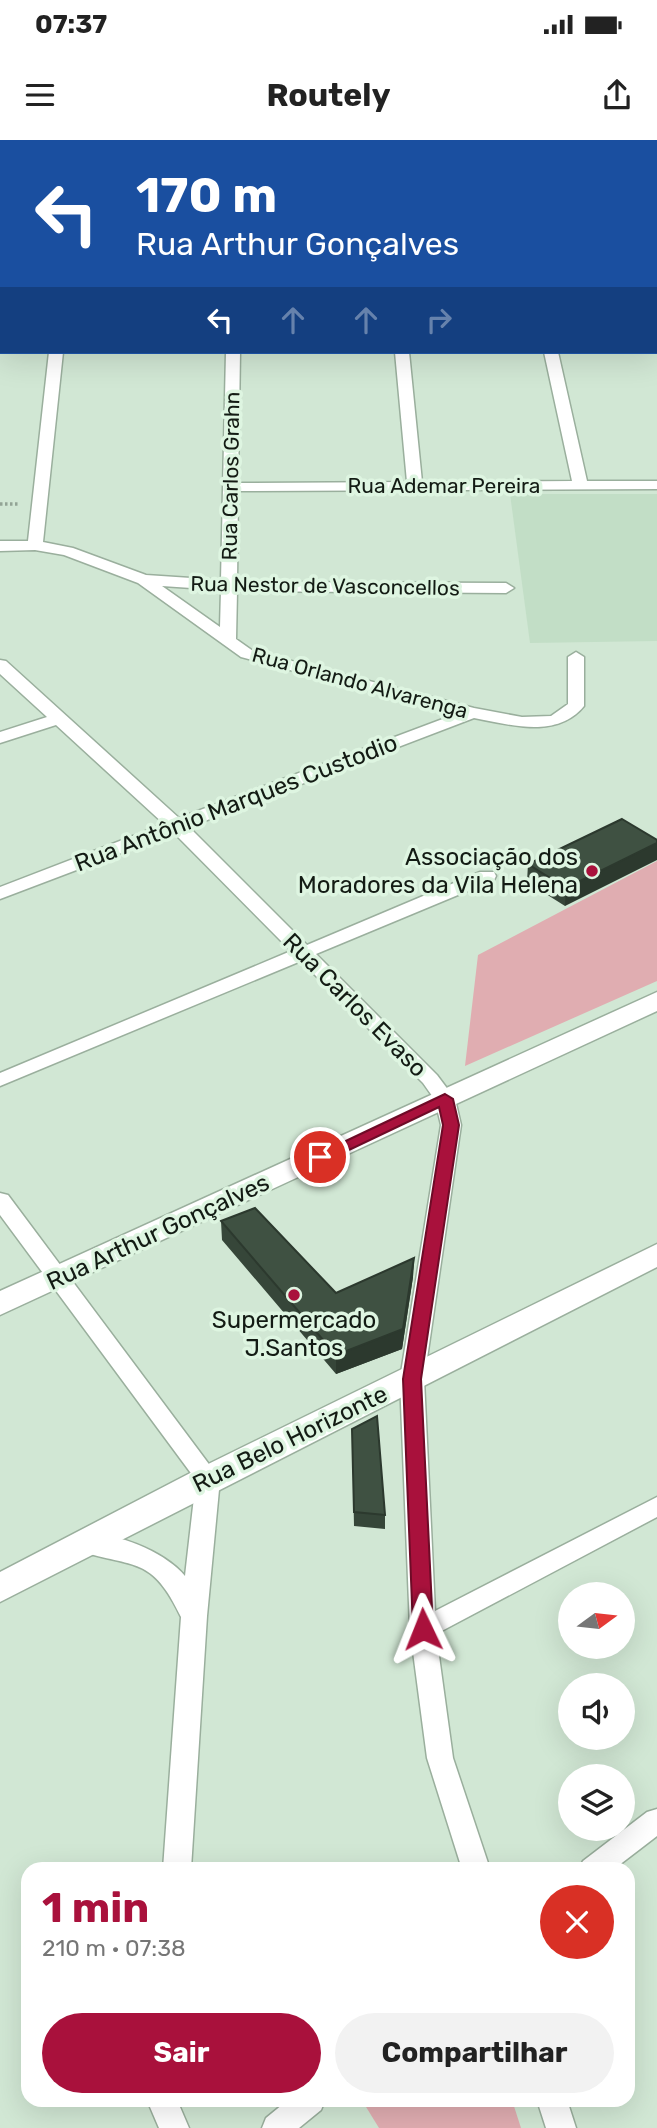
<!DOCTYPE html>
<html lang="pt">
<head>
<meta charset="utf-8">
<style>
	:root { --surface:#fff; --page:#f2f2f2; --text:#222; --muted:#767676; --accent:#a9113c }
	body { margin:0; font-family:Rubik,sans-serif; background:var(--page); color:var(--text); height:100vh; display:flex; flex-direction:column; font-size:26px; white-space:nowrap }
	* { box-sizing:border-box; margin:0 }
	p { font-size:23px; color:var(--muted) }
	.icon { flex:none; width:38px; height:38px; fill:none; stroke:currentColor; stroke-width:2; stroke-linecap:round; stroke-linejoin:round }
	.map { position:relative; flex:1; overflow:hidden }
	.details { position:absolute; left:21px; top:1722px; width:614px; height:245px; display:flex; flex-direction:column; background:var(--surface); border-radius:21px; box-shadow:0 7px 28px #0002 }
	.details>* { flex:none }
	.guide { position:absolute; left:0px; top:0px; width:658px; height:214px; box-shadow:0 7px 28px #0002; background:#1a4fa0; color:#fff; overflow:hidden }
	.needle { width:46px; rotate:75deg }
	.buttons { position:absolute; left:558px; top:1442px; display:grid; gap:14px }
	.buttons a { display:grid; place-items:center; width:77px; height:77px; border-radius:50%; background:var(--surface); box-shadow:0 7px 28px #0002; font-size:35px }
	.pin { position:absolute; display:grid; place-items:center; width:60px; height:60px; color:#fff; margin:-30px; border:4px solid #fff; border-radius:50%; box-shadow:0 2px 7px #0007 }
	.me { position:absolute; width:77px; margin:-38px; rotate:358deg; stroke-linejoin:round; filter:drop-shadow(0 0 5px #0008) }
	.turn { display:flex; align-items:center; gap:24px; height:147px; padding:0 21px; font-size:32px }
	.turn .icon { width:91px; height:91px; stroke-width:2.5 }
	.turn b { display:block; font-size:49px; line-height:60px }
	.lanes { display:flex; align-items:center; height:66px; padding:0 21px; background:#0003; justify-content:center; gap:35px; direction:ltr }
	.lanes .off { opacity:.35 }
	.round { display:grid; place-items:center; flex:none; width:74px; height:74px; border-radius:37px; background:var(--page) }
	.head { display:flex; align-items:center; justify-content:space-between; height:119px; padding:0 21px }
	h1 { font-size:42px; font-weight:700; line-height:52px; color:var(--accent) }
	.cta { display:flex; gap:14px; margin-top:auto; padding:14px 21px }
	.cta a { flex:1; height:80px; border-radius:42px; background:var(--accent); color:#fff; font-size:28px; font-weight:700; line-height:80px; text-align:center }
	.cta a+a { background:var(--page); color:var(--text) }
	.status { display:flex; justify-content:space-between; align-items:center; height:49px; padding:0 35px; background:var(--surface); direction:ltr }
	.status svg { height:19px; fill:currentColor }
	header { display:flex; justify-content:space-between; align-items:center; height:91px; padding:0 21px; background:var(--surface); font-size:32px; font-weight:700 }
	.map>svg:first-child { display:block }
</style>
</head>
<body>
<div class="status"><b>07:37</b><svg viewBox="0 0 49 12"><path d="M0 12V9h3v3zM5 12V6h3v6zM10 12V3h3v9zM15 12V0h3v12zM26 1h20v11H26zM47 4h2v5h-2z"/></svg></div>
<header><svg class="icon" aria-label="menu" viewBox="0 0 24 24"><path d="M4 6h16M4 12h16M4 18h16"/></svg>Routely<svg class="icon" aria-label="share" viewBox="0 0 24 24"><path d="M12 15V3M7 8l5-5 5 5M5 13v7h14v-7"/></svg></header>
<div class="map">
<svg width="657" height="1988" viewBox="0 0 657 1988">
	<rect width="100%" height="100%" fill="#d1e7d4"/>
	<path fill="#c2dec6" d="M510,354h147v147l-127,2z"/>
	<path fill="#e0adb1" d="M657,721v120l-192,85 13,-111z
		M366,1960h146l9,28h-142l-16,-26z"/>
	<g fill="none" stroke-linecap="round" stroke-linejoin="round">
		<g stroke="#9aaf9d" stroke-width="3">
			<path id="street" d="M131,0h12v2h-12z
				M220,0h12v2h-12z
				M366,0h12v2h-12z
				M656,21h1v8h-1z
				M0,76h2v8h-2z
				M0,136h2v8h-2z
				M49,212h14l-20,190 30,6 73,27 75,5 5,-228h14l-2,131 169,-1 -12,-130h14l13,130 150,-1 -28,-129h14l29,129h70v8l-419,2 -1,91 269,1 8,5 -8,5 -269,-2 -1,48 17,12 221,57 48,9 29,-1 17,-12v-47l8,-5 8,5v49c-27,33 -73,19 -110,12l-285,109 118,118 173,-73h14l2,4 -2,4 -178,74 121,121 18,24 6,26 -37,254 11,232 222,-114v20l-221,117 17,124 37,111h-28l-35,-111 -17,-129 -10,-250 41,-254 -6,-25 -12,-17 -122,-122 -301,125v-13l291,-122 -117,-118 -174,66v-12l164,-63 -108,-99 -56,18v-11l47,-15 -47,-43v-14l6,1 173,157 277,-104 -215,-57 -103,-74 -74,-28 -29,-5 -35,1v-10h28zM162,446l59,4 -1,37z
				M0,1053l8,2 212,284 -13,137 -16,253h-28l18,-252c-29,-61 -46,-49 -102,-66l-3,-7 3,-7c32,-9 86,15 106,39l11,-96 -196,-265z
				M657,1669v27l-43,33h-35l4,-8 64,-49z
				M147,1960h30l12,28h-30z
				M288,1960h37l-4,10 -22,18h-37l4,-10z
				M537,1960h30l9,28h-30z"/>
		</g>
		<g stroke="#9aaf9d" stroke-width="3">
			<path id="secondary" d="M657,852v19l-657,304v-24z
				M657,1104v23l-657,335v-30l196,-102z"/>
		</g>
		<path stroke="#92a495" stroke-width="3.5" stroke-dasharray="2.5 2.5" stroke-linecap="butt" d="M0,364h20"/>
		<use href="#street" fill="#fff" fill-rule="evenodd"/>
		<use href="#secondary" fill="#fff" fill-rule="evenodd"/>
	</g>
	<path fill="#364639" d="M622,679l-57,87 -38,-24 1,-18z
		M221,1081l115,72 78,-35 -1,19 -11,72 -66,25 -114,-134z
		M352,1289l33,86v14l-31,-3z"/>
	<path fill="#2c392e" d="M657,703v17l-92,46 1,-18z
		M414,1118l-1,19 -11,72 -66,25v-19z"/>
	<path fill="#3f5142" stroke="#2c392e" stroke-width="2" d="M656,30l1,14 -1,32z
		M622,679l35,21v3l-91,45 -38,-24z
		M255,1068l81,85 78,-35 -11,71 -67,26 -115,-134z
		M377,1276l8,99 -31,-3 -2,-83z"/>
	<path fill="#a9113c" stroke="#6e0b27" stroke-width="2" d="M445,954l8,5 6,26 -38,254 12,250 -3,5h-14l-3,-5 -10,-250 40,-254 -4,-18 -113,54h-11l-3,-4z"/>
	<g fill="#a9113c" stroke="#def5e1" stroke-width="2.5">
		<circle cx="592" cy="731" r="7"/>
		<circle cx="294" cy="1155" r="7"/>
	</g>
	<g text-anchor="middle" stroke-width="7" stroke-linejoin="round" paint-order="stroke">
		<g font-size="21" fill="#131b14" stroke="#def5e1">
			<text transform="translate(231 336) rotate(-89)" y="7">Rua Carlos Grahn</text>
			<text x="444" y="353">Rua Ademar Pereira</text>
			<text transform="translate(325 446) rotate(1)" y="7">Rua Nestor de Vasconcellos</text>
			<text transform="translate(360 543) rotate(15)" y="7">Rua Orlando Alvarenga</text>
		</g>
		<g font-size="24" fill="#131b14" stroke="#def5e1">
			<text transform="translate(236 663) rotate(-21)" y="8">Rua Antônio Marques Custodio</text>
			<text transform="translate(355 865) rotate(45)" y="8">Rua Carlos Evaso</text>
			<text transform="translate(158 1092) rotate(-25)" y="8">Rua Arthur Gonçalves</text>
			<text transform="translate(290 1299) rotate(-26)" y="8">Rua Belo Horizonte</text>
		</g>
		<g font-size="24" fill="#131b14" stroke="#def5e1" text-anchor="end">
			<text x="578" y="725">Associação dos<tspan x="578" dy="28">Moradores da Vila Helena</tspan></text>
			<text x="294" y="1188" text-anchor="middle">Supermercado<tspan x="294" dy="28">J.Santos</tspan></text>
		</g>
	</g>
</svg>
<div class="buttons">
<a><svg class="needle" viewBox="-14 -14 28 28"><path d="M0-13l5 13h-10z" fill="#e53935"/><path d="M0 13l5-13h-10z" fill="#767676"/></svg></a>
<a><svg class="icon" aria-label="sound" viewBox="0 0 24 24"><path d="M4 9h4l5-4v14l-5-4H4zM17 9q2 3 0 6"/></svg></a>
<a><svg class="icon" aria-label="layers" viewBox="0 0 24 24"><path d="M12 4l9 5-9 5-9-5zM3 14l9 5 9-5"/></svg></a>
</div>
<div class="pin" style="left:320px;top:1017px;background:#d93025"><svg class="icon" aria-label="arrive" viewBox="0 0 24 24"><path d="M6 21V4h12l-3 4 3 4H6"/></svg></div>
<svg class="me" style="left:423px;top:1489px" viewBox="-20 -20 40 40"><path d="M0-17L14 15 0 8-14 15z" fill="#a9113c" stroke="#fff" stroke-width="4"/></svg>
<div class="guide">
<div class="turn"><svg class="icon" aria-label="left" viewBox="0 0 24 24"><path d="M17 20v-9H6M10 6l-5 5 5 5"/></svg><div><b>170 m</b>Rua Arthur Gonçalves</div></div>
<div class="lanes"><svg class="icon" aria-label="left" viewBox="0 0 24 24"><path d="M17 20v-9H6M10 6l-5 5 5 5"/></svg><svg class="icon off" aria-label="ahead" viewBox="0 0 24 24"><path d="M12 20V5M6 11l6-6 6 6"/></svg><svg class="icon off" aria-label="ahead" viewBox="0 0 24 24"><path d="M12 20V5M6 11l6-6 6 6"/></svg><svg class="icon off" aria-label="right" viewBox="0 0 24 24"><path d="M7 20v-9h11M14 6l5 5-5 5"/></svg></div>
</div>
<section class="details">
<div class="head"><div><h1>1 min</h1><p>210 m · 07:38</p></div><a class="round" style="background:#d93025;color:#fff"><svg class="icon" aria-label="close" viewBox="0 0 24 24"><path d="M6 6l12 12M18 6L6 18"/></svg></a></div>
<div class="cta"><a>Sair</a><a>Compartilhar</a></div>
</section>
</div>
</body>
</html>
